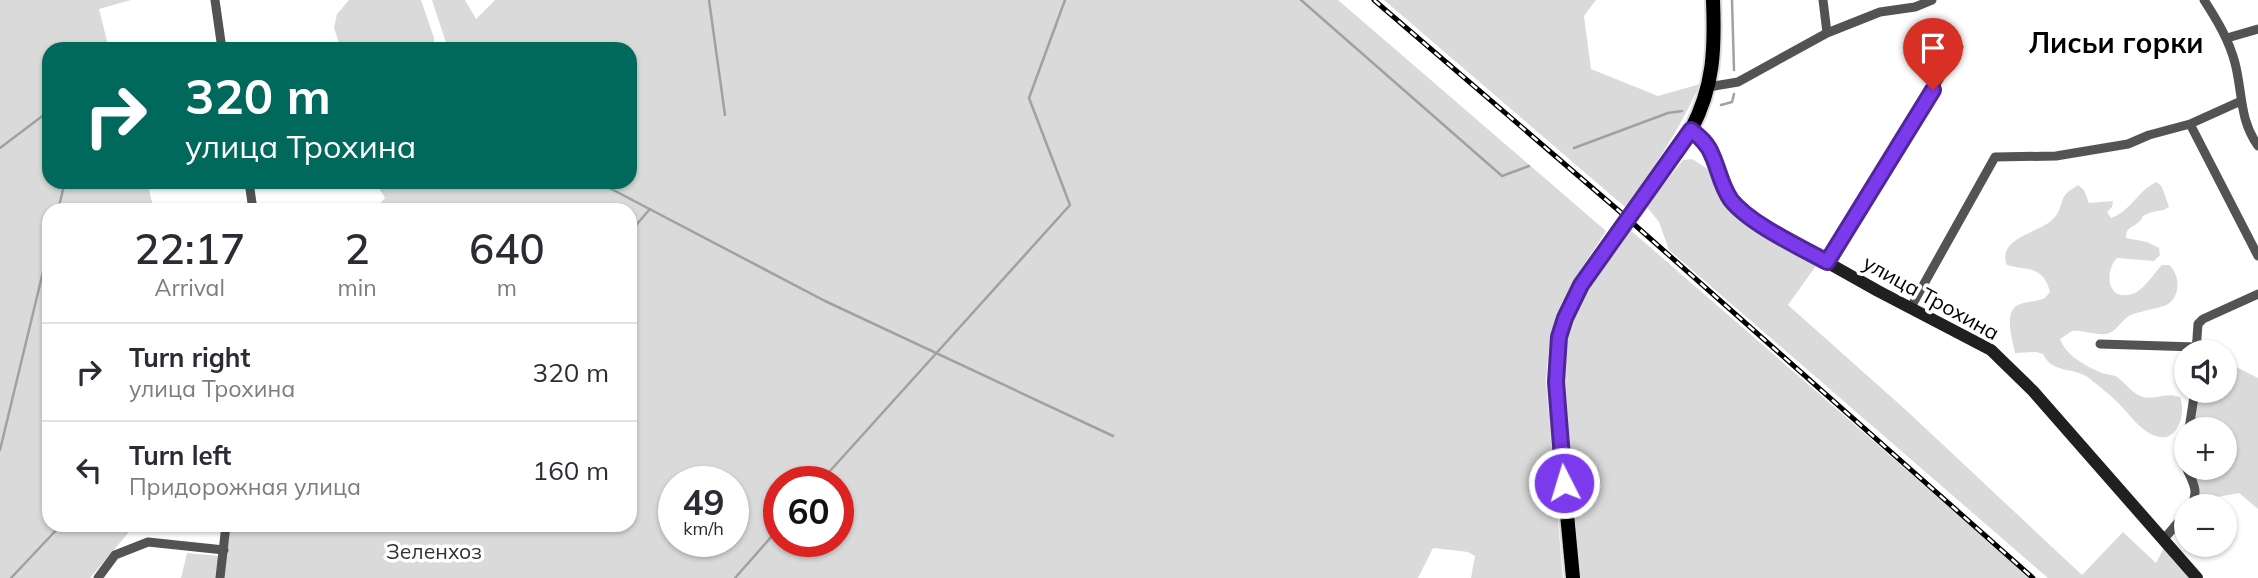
<!DOCTYPE html>
<html lang="en">
<head>
<meta charset="utf-8">
<style>
	:root { --surface:#fff; --page:#f7f7f7; --text:#2b2b33; --muted:#7c7c81; --line:#e1e1e2 }
	body { margin:0; font-family:Mulish,sans-serif; background:var(--page); color:var(--text); height:100vh; display:flex; flex-direction:column; font-size:26px; white-space:nowrap }
	* { box-sizing:border-box; margin:0 }
	p { font-size:23px; color:var(--muted) }
	.icon { flex:none; width:38px; height:38px; fill:none; stroke:currentColor; stroke-width:2; stroke-linecap:round; stroke-linejoin:round }
	.map { position:relative; flex:1; overflow:hidden }
	.details { position:absolute; left:42px; top:203px; width:595px; height:329px; display:flex; flex-direction:column; background:var(--surface); border-radius:21px; box-shadow:0 2px 5px #0004 }
	.details>* { flex:none }
	.top-card { position:absolute; left:42px; top:42px; width:595px; height:147px; border-radius:21px; box-shadow:0 2px 5px #0004; background:#00695c; color:#fff; overflow:hidden }
	.tools { position:absolute; left:2174px; top:340px; display:grid; gap:14px }
	.tools a { display:grid; place-items:center; width:63px; height:63px; border-radius:50%; background:var(--surface); box-shadow:0 2px 5px #0004; font-size:35px }
	.speed { position:absolute; left:658px; top:466px; display:flex; gap:14px; font-size:35px; font-weight:700; text-align:center }
	.speed>* { display:grid; place-content:center; width:91px; height:91px; border-radius:50%; background:var(--surface); box-shadow:0 2px 5px #0004; line-height:1 }
	.speed small { font-size:18px; font-weight:400 }
	.speed .limit { border:10px solid #d22; background:#fff; color:#111 }
	.pin { position:absolute; display:grid; place-items:center; width:60px; height:60px; color:#fff; margin:-72px -30px; border-radius:50% 50% 50% 0; rotate:-45deg; box-shadow:0 0 7px #0007 }
	.pin .icon { rotate:45deg }
	.me { position:absolute; width:77px; margin:-38px; rotate:355deg; stroke-linejoin:round; filter:drop-shadow(0 0 5px #0008) }
	.turn { display:flex; align-items:center; gap:24px; height:147px; padding:0 28px; font-size:32px }
	.turn .icon { width:91px; height:91px; stroke-width:2.5 }
	.turn b { display:block; font-size:49px; line-height:60px }
	.eta { display:flex; justify-content:space-evenly; align-items:center; height:119px; text-align:center }
	.eta b { font-size:42px; font-weight:600; line-height:49px }
	ul { padding:0; list-style:none }
	li { display:flex; align-items:center; gap:21px; height:98px; padding:0 28px; border-top:2px solid var(--line) }
	li div { flex:1 }
	li b { display:block; font-size:26px }
	li em { font-style:normal }
	.map>svg:first-child { display:block }
</style>
</head>
<body>
<div class="map">
<svg width="2258" height="578" viewBox="0 0 2258 578">
	<rect width="100%" height="100%" fill="#fff"/>
	<path fill="#dadada" fill-rule="evenodd" d="M0,0h131l-32,9 10,40h-60v133h98l7,28h-105v315h86l-45,53h-90z
		M349,0h72l13,38v11h-93l-7,-21 3,-14z
		M432,0h33l11,19 19,-19h843l268,231 -35,54 -14,28 -8,35 -3,33 17,197h-92l4,-22 -7,-4 -35,-4 -15,30h-1194l6,-53h400v-315h-256l11,-12 -10,-16h255v-133h-182zM674,481h59v60h-59zM779,481h59v60h-59z
		M1384,0h212l-12,16 7,53 67,27 42,-12c-21,47 -45,82 -75,123z
		M1692,159l16,10 17,33 34,26 59,35 -30,42 119,106 175,164 41,-43 33,31 11,-21 24,36h-143l-379,-328 -10,-28 -13,-16 37,-46z
		M2157,182l5,5 7,20c-7,5 -14,3 -22,7 -8,4 -2,2 -8,8 -7,6 -13,5 -13,16l21,4 12,6 1,7 -6,6 -37,-3c-11,11 -12,40 11,37 14,-1 25,-21 34,-30h7c10,8 13,30 -1,39 -6,4 -28,7 -37,11 -10,4 -14,18 -26,19 -11,1 -22,-4 -33,-3l-12,8c6,17 26,27 42,34 5,2 10,1 15,4 9,6 15,17 26,20 13,3 22,-5 37,0 6,15 -1,44 -21,40 -17,-4 -27,-20 -38,-31 -9,-10 -21,-19 -32,-28 -14,-11 -37,-4 -46,-24l-7,-2 -21,1c-2,-12 -12,-41 3,-48 8,-4 19,-3 27,-7l5,-6c-7,-27 -22,-21 -43,-27 -11,-27 33,-32 46,-46 8,-7 7,-16 12,-24 3,-4 9,-7 13,-10l6,5 5,13 24,-2 -1,6 -5,5 4,6c20,-7 28,-29 46,-36z
		M1628,228l403,350h-450c-6,-53 -12,-106 -15,-159 -2,-30 -6,-61 2,-90 11,-37 40,-70 60,-101z
		M2224,361l34,17v131l-19,-16 -37,7 -14,-33h36v-38h-31l5,-39h26z
		M187,553l32,3 -2,22h-36z"/>
	<g fill="none" stroke-linecap="round" stroke-linejoin="round">
		<path stroke="#a1a1a1" stroke-width="2.5" d="M709,0l16,115
			M1301,0l201,176 27,-10
			M1732,0l2,70
			M1721,105l11,-3 2,-8
			M0,148l49,-37
			M1574,148l94,-35 14,-2
			M598,182l227,119 288,135
			M58,210l7,-28
			M630,232l20,-23
			M0,450l49,-203
			M821,481l249,-276 -41,-107 36,-98
			M11,578l50,-53
			M735,578l44,-50"/>
		<g stroke="#dbdbdb" stroke-width="18">
			<path id="primary" d="M1573,578l-14,-149 -3,-48 3,-44 6,-19 16,-33 110,-155c23,-44 24,-81 22,-130"/>
		</g>
		<path stroke="#535353" stroke-width="9" d="M215,0l7,49
			M1823,0l4,33
			M2204,0c13,20 25,40 31,63 8,31 4,56 23,83
			M2227,38l31,-9
			M1708,87l30,-5 89,-49 53,-21 35,-5 17,-7
			M2190,124l68,132
			M249,182l4,28
			M1827,262l132,-215
			M1911,307l84,-150 61,-1 72,-12 21,-9 41,-11 51,-23
			M2100,344l96,3
			M2196,352l2,-28 5,-5 55,-25
			M2189,429l6,-39
			M2186,445l-3,15 3,6
			M2186,467c6,14 14,24 5,39
			M2164,539l22,-26
			M98,578l17,-23 33,-13 76,8
			M220,578l6,-53"/>
		<path stroke="#202020" stroke-width="12" d="M1691,130l13,11 9,14 10,31 10,16 33,26 112,63 113,59 42,41 164,187"/>
		<use href="#primary" stroke="#000" stroke-width="14"/>
		<g stroke="#000" stroke-width="5">
			<path id="rail" d="M1374,0l244,210 415,368"/>
		</g>
		<use href="#rail" stroke="#fff" stroke-width="2.5" stroke-dasharray="8" stroke-linecap="butt"/>
	</g>
	<g fill="none" stroke-linecap="round" stroke-linejoin="round">
		<g stroke="#51269a" stroke-width="18">
			<path id="route" d="M1564,483l-8,-101 3,-45 6,-19 16,-33 110,-155c9,7 17,14 21,25 7,15 9,31 19,45 19,24 69,47 96,62l106,-172"/>
		</g>
		<use href="#route" stroke="#7c3aed" stroke-width="12"/>
	</g>
	<g text-anchor="middle" stroke-width="7" stroke-linejoin="round" paint-order="stroke">
		<g font-size="21" fill="#000" stroke="#fff">
			<text transform="translate(1931 298) rotate(29)" y="7">улица Трохина</text>
		</g>
		<g font-size="21" fill="#313131" stroke="#fff">
			<text x="434" y="559">Зеленхоз</text>
		</g>
		<g font-size="28" font-weight="bold" fill="#000" stroke="#fff">
			<text x="2116" y="53">Лисьи горки</text>
		</g>
	</g>
</svg>
<div class="tools">
<a><svg class="icon" aria-label="sound" viewBox="0 0 24 24"><path d="M4 9h4l5-4v14l-5-4H4zM17 9q2 3 0 6"/></svg></a>
<a>+</a>
<a>−</a>
</div>
<div class="speed"><div>49<small>km/h</small></div><div class="limit">60</div></div>
<div class="pin" style="left:1933px;top:90px;background:#d93025"><svg class="icon" aria-label="arrive" viewBox="0 0 24 24"><path d="M6 21V4h12l-3 4 3 4H6"/></svg></div>
<svg class="me" style="left:1564px;top:483px" viewBox="-20 -20 40 40"><circle r="17" fill="#7c3aed" stroke="#fff" stroke-width="3"/><path d="M0-11L8 9 0 5-8 9z" fill="#fff"/></svg>
<div class="top-card">
<div class="turn"><svg class="icon" aria-label="right" viewBox="0 0 24 24"><path d="M7 20v-9h11M14 6l5 5-5 5"/></svg><div><b>320 m</b>улица Трохина</div></div>
</div>
<section class="details">
<div class="eta">
<div><b>22:17</b><p>Arrival</p></div>
<div><b>2</b><p>min</p></div>
<div><b>640</b><p>m</p></div>
</div>
<ul>
<li><svg class="icon" aria-label="right" viewBox="0 0 24 24"><path d="M7 20v-9h11M14 6l5 5-5 5"/></svg><div><b>Turn right</b><p>улица Трохина</p></div><em>320 m</em></li>
<li><svg class="icon" aria-label="left" viewBox="0 0 24 24"><path d="M17 20v-9H6M10 6l-5 5 5 5"/></svg><div><b>Turn left</b><p>Придорожная улица</p></div><em>160 m</em></li>
</ul>
</section>
</div>
</body>
</html>
